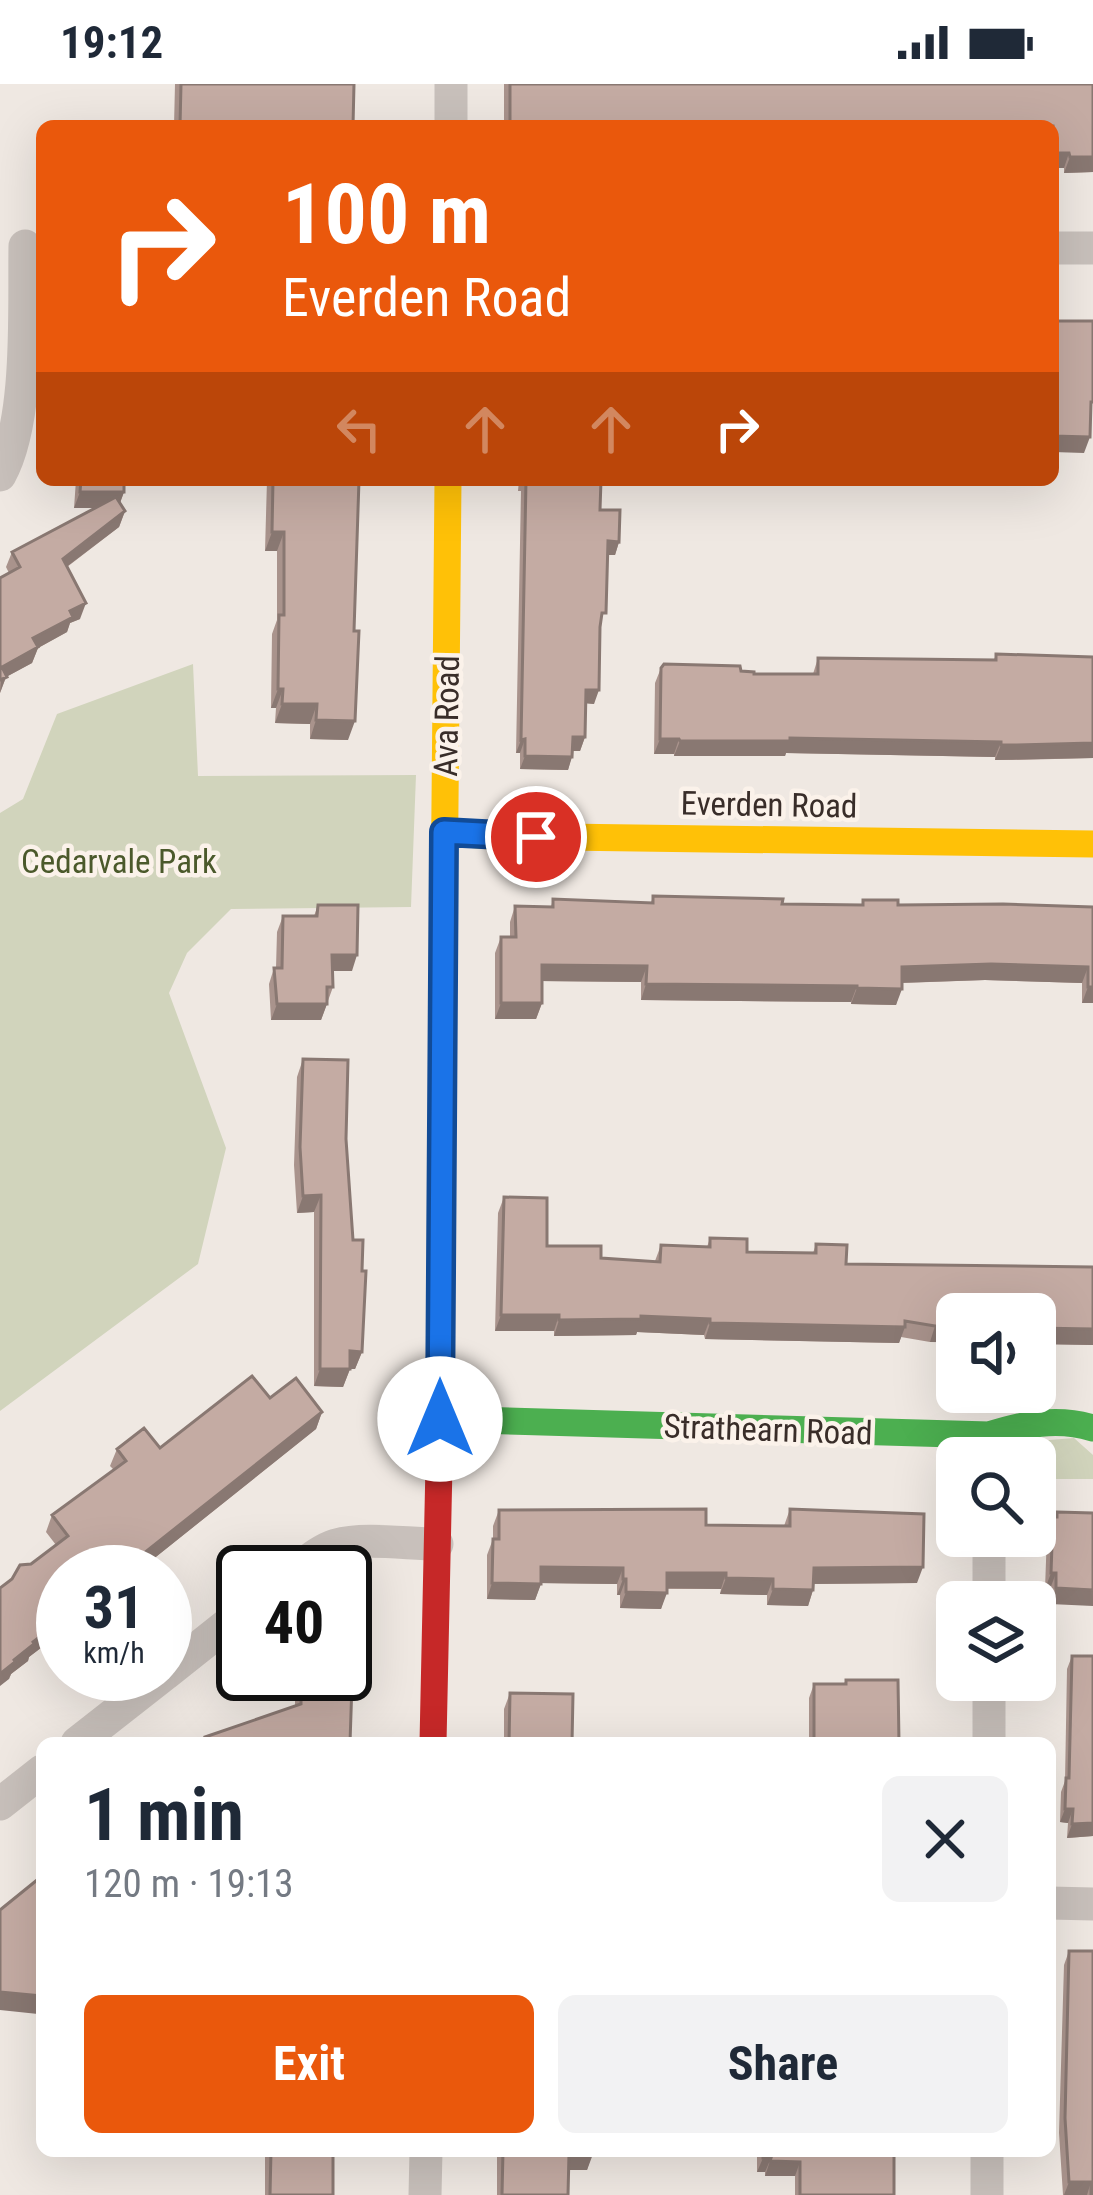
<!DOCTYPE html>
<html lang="en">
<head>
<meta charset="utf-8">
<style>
	:root { --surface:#fff; --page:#f2f2f3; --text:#1f2937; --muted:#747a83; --accent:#ea580c }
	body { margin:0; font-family:"Roboto Condensed",sans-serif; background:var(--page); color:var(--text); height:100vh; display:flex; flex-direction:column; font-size:45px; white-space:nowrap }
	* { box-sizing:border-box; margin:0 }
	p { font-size:39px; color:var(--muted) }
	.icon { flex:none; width:66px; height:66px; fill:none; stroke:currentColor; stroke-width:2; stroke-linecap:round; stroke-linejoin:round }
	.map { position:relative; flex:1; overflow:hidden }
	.details { position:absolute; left:36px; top:1653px; width:1020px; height:420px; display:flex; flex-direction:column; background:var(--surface); border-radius:18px; box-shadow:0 12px 48px #0002 }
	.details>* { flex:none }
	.hud { position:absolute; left:36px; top:36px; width:1023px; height:366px; border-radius:18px; box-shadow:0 12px 48px #0002; background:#ea580c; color:#fff; overflow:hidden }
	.tools { position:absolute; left:936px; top:1209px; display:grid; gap:24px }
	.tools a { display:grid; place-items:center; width:120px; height:120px; border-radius:18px; background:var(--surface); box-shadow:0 12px 48px #0002; font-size:60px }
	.speed { position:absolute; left:36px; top:1461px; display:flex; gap:24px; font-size:60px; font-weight:700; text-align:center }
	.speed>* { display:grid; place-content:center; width:156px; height:156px; border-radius:50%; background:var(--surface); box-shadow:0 12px 48px #0002; line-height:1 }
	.speed small { font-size:30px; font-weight:400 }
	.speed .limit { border:6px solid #111; border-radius:18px; background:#fff; color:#111 }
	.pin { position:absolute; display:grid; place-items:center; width:102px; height:102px; color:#fff; margin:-51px; border:6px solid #fff; border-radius:50%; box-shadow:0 3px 12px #0007 }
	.me { position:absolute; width:132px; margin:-66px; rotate:0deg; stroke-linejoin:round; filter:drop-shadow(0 0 9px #0008) }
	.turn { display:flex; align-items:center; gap:42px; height:252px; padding:0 48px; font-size:54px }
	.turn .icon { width:156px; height:156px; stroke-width:2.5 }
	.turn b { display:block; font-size:84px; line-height:102px }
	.lanes { display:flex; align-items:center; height:114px; padding:0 48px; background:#0003; justify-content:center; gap:60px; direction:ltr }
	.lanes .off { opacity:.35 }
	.round { display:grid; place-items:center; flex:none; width:126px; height:126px; border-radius:18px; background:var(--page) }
	.headline { display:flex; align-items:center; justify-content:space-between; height:204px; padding:0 48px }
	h1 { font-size:72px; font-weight:700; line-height:90px }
	.action { display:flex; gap:24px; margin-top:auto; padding:24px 48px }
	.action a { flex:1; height:138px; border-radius:18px; background:var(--accent); color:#fff; font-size:48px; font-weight:700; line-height:138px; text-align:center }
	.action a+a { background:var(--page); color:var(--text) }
	.status { display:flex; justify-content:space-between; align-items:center; height:84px; padding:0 60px; background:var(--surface); direction:ltr }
	.status svg { height:33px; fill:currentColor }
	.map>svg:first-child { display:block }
</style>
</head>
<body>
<div class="status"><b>19:12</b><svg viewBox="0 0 49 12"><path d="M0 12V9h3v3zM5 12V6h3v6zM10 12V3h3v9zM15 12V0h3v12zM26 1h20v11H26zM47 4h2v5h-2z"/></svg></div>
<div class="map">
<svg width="1093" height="2111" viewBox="0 0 1093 2111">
	<rect width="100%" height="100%" fill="#efe8e2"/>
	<path fill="#d1d4bc" d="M193,580l5,112 218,-1 -5,132 -180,2 -44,44 -18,40 57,155 -28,116 -198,147v-598l23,-14 34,-85z
		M1074,1354l19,17v24h-58v-21h-12l14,-17z"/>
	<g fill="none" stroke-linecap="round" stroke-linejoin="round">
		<path stroke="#c8c0bb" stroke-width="33" d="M451,42v-42
			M1053,164h40
			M0,391c30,-54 24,-166 25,-229
			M989,1452v66
			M294,1488c13,-10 26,-22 42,-27 28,-8 72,-1 101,-1
			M165,1590l78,-62
			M989,1596v63
			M77,1659l88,-69
			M0,1720l42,-33
			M1050,1819l43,1
			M425,2111l1,-44
			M987,2111v-44"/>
		<path stroke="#4caf50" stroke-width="27" d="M440,1335l549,16c35,-11 68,-18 104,-7"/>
		<path stroke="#ffc107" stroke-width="27" d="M444,748l46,4 603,8
			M443,934l5,-538"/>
		<path stroke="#c62828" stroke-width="27" d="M433,1659l7,-324 3,-401"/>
	</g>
	<path fill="#a9938c" d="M175,0h179l-1,42h-179z
		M504,0h589v88l-29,1v-5h-11v-42h-549z
		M76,396h48v12l-4,11 5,8 -6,16 -52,40 13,52 -10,4 -3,9 -29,16 -6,15 -26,14 -6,16v-115l9,-5 -3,-6 6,-15 83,-44h-21z
		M267,396h92l-11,260 -38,-1v-15l-35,-1 1,-15h-5l1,-74 5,-14v-69h-12z
		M519,396h82l-1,30 19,32 -4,13h-8l-13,149 -8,-1 -1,34 -5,14h-7l-5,19 -48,-1v-16h-4l5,-262h-3z
		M996,570l97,3v101l-81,2h-17v-3l-209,-4 -1,3h-111v-2h-20l1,-71 6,-15 80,3 13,3h59l5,-16 176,2z
		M653,812l129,8 80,1 1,-5 35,5 195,2v96h-11v-20l-97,-3 -83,3 -6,22 -45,-1v-2l-210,-2v-18l-99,-1v22l-6,16h-41v-66l6,-16h9v-15l5,-16 36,1 2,-8 98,4z
		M318,821l34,66h-20l1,16 -12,33h-50l-2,-36 5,-16h2l1,-36 6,-16h31z
		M303,975l43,80 16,213 -7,17h-5l-7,18 -29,-1v-174l-17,1 -3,-48 3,-88z
		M504,1113l43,49 54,12 54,3 6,-16 46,2 3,-9 37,14 66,1 3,-9 30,20 247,81 -163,-3 -29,-5 -2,6 -194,-4 -1,-4 -67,-3 -1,3 -82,1v-5h-59l3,-118z
		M270,1314l52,14 -6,17 -179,143h-74v59l-34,26 -1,4 -17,13 -2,5 22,-115 25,-19 -10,-13 6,-17 62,-45 -4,-4 7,-17 43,-1z
		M790,1425l127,74 -104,1v6l-5,16 -41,-1v-10l-47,-1 1,-5h-54l-6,20 -41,-1v-13h-3v-11l-76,-1 -6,17 -48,-1v-44l6,-16v-13l6,-16 207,15 78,1z
		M1057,1428l36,1 -43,91v-15h-5l2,-56 6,-16h3z
		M1072,1572h21v180l-26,2 1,-15 -8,-1 1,-30 4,-11 2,-112z
		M301,1596l49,63h-147l2,-6 90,-31v-8z
		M846,1596l53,63h-90v-45l5,-14h30z
		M510,1609l62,50h-68v-34z
		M1069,1867l24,244h-30l-4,-62 5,-168z
		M265,2067h68v44h-68z
		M497,2067h96l-6,19h-18l-1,25h-71z
		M757,2067h137v44h-99v-19h-30v-4h-8z"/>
	<path fill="#897872" d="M1053,69h16l-5,15h-11z
		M1070,73h23v15l-29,1z
		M1053,352l37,1 -6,16 -31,-1z
		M80,408h44l-6,16h-44z
		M125,427l-6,16 -62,47 6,-15z
		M272,448h12l-7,19h-12z
		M608,457l11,1 -4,13h-12z
		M86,519l-6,16 -10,4 -3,9 -29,16 -6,15 -26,14 -6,16 2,-26 31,-29 37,-27z
		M278,605h5l-7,19h-5z
		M586,606h13l-5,14 -12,-1z
		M282,620h35l-7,20 -35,-1z
		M316,636l39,1 -7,19 -38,-1z
		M573,653h12l-5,14h-12z
		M790,654l211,4 -6,15 -209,-4 -1,3h-111l6,-15z
		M525,655l-5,14h-4l5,-13z
		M660,655h19l-5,15h-20z
		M1093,659v15l-98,2 6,-15z
		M525,672l47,1 -4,13 -48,-1z
		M332,871h25l-5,16h-26z
		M991,880l97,3 -6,16 -97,-3 -89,3 6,-16z
		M542,881l105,1 -6,16 -105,-1z
		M646,900l211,2 -6,16 -210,-2z
		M1088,903h5v16h-11z
		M857,904l45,1 -6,16 -45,-1z
		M501,919h41l-6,16h-41z
		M277,920h50l-6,16h-50z
		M321,1111l-7,17 -17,1 6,-17z
		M501,1231h58l-5,16h-59z
		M641,1232l69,3 -6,16 -67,-3 -1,3 -82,1 5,-16z
		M710,1239l195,4 -6,16 -194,-4z
		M935,1242h22v16h-27z
		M1035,1244l58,1v16l-58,-1z
		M350,1267l12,1 -7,17h-11z
		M320,1285h30l-7,18 -29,-1z
		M322,1328l-6,17 -179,143h-12l14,-15z
		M541,1483l82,1 -6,16 -82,-1z
		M923,1483l-6,16 -109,1 6,-16z
		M667,1489h59l-5,16 -60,-1z
		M1051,1489h5l-6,16h-5z
		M726,1494l47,1 -6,16 -47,-1z
		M623,1495h3l-6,16h-3z
		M492,1499l49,1 -6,16 -48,-1z
		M1056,1504l37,2v16l-43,-2z
		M773,1505l40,1 -5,16 -41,-1z
		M626,1508l41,1 -6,16 -41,-1z
		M63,1535v12l-34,26 -1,4 -17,13 -2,5 -9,7v-12l33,-32z
		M1065,1725h8l-5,14 -8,-1z
		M1093,1739v13l-26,2 5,-14z
		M0,1908l42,4v8l-4,10 -38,-4z
		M569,2070h24l-6,16h-24z
		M763,2074h8l-6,14h-8z
		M770,2077l30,1 -5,14h-30z
		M1069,2098h22l-4,13h-23z"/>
	<path fill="#c4aba3" stroke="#897872" stroke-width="3" d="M181,0h173l-1,42h-173z
		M510,0h583v73h-23l-1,-4h-16v-27h-543z
		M1053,237h40v81h-2l-1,35 -37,-1z
		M81,396h43v12h-44z
		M273,396h86l-5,151h5l-4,90 -39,-1 1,-16h-35l1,-15h-5l1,-74h5v-83h-12z
		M526,396h75l-1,30h20l-1,32 -11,-1 -2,72h-4l-2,14 -1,63h-13l-1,47h-12l-1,20 -47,-1v-17l-4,1z
		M116,413l9,14 -62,48 23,44 -16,8 3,6 -40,21 5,9 -36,20 5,10 -7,3v-102l20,-11 -8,-15z
		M996,570l97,3v86l-76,2h-16v-3l-211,-4v3h-110l-1,-2h-19l1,-71 3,-4 76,2 1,5 13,1v2h64v-16l178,2z
		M653,812l130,3 -1,5 81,1v-5h35v5l105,-1 90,3v80h-5v-20l-97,-3 -89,3v22l-45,-1v-2l-211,-2 1,-18 -105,-1v38h-41v-66h15l-1,-31 38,1v-8l100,4z
		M318,821h40l-1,50h-25l1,32h-6v17h-50l-3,-36h8l1,-52h34z
		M303,975l45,1 -2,79 7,101h10l-1,31h4l-4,81 -12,-1v18h-30l1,-174 -18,1 -3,-49z
		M504,1113l43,1v48h54v12l59,4 1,-17 49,2v-9l37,1v13l69,1v-9l31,1 -1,19 247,3v62l-58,-1v-14h-78v12h-22l-30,-5v6l-195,-4v-4l-69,-3v3l-82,1v-5h-58z
		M252,1292l18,22 26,-20 26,34 -183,145 2,3 -16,12h-62v47l-30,23 1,2 -20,16 1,2 -15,12v-86l12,-9 8,-14 11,-1 37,-28 -16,-21 74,-54 -9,-12 27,-21 16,20z
		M706,1425v16l84,1v-17l134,5 -1,53 -109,1 -1,22 -40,-1v-10l-47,-1v-5h-59v20l-41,-1v-13h-3v-11l-82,-1v17l-49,-1 1,-44h6v-29z
		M1057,1428l36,1v77l-37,-2v-15h-5l2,-56h4z
		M1072,1572h21v167l-21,1 1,-15h-8l1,-31h3z
		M301,1596l51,3 -2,60h-143l-2,-6 96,-33z
		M846,1596h52l1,63h-85v-59h32z
		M510,1609l63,1 -1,49h-63z
		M42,1792v120l-42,-4v-82z
		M1069,1867h24v244h-2v-13h-22l-4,-64z
		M271,2067h62v44h-63z
		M503,2067h90v3h-24l-1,41h-66z
		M763,2067h131v44h-94v-33l-30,-1 1,-3h-8z"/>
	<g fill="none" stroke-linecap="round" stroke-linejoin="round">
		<g stroke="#114b97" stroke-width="30">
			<path id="route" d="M440,1335l4,-587 92,5"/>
		</g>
		<use href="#route" stroke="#1a73e8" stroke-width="21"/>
	</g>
	<g text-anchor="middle" stroke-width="9" stroke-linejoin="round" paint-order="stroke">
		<g font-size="33" fill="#392d29" stroke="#fbf2ea">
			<text transform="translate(446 632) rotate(-89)" y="12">Ava Road</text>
			<text transform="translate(769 720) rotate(1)" y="12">Everden Road</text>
			<text transform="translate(768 1345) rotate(2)" y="12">Strathearn Road</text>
		</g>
		<g font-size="33" fill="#4b592b" stroke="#fbf2ea">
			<text x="119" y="789">Cedarvale Park</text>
		</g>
	</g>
</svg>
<div class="tools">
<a><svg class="icon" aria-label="sound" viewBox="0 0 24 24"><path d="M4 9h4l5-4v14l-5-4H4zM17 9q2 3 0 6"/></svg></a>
<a><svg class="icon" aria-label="search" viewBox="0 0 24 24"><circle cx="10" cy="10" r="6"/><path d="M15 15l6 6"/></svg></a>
<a><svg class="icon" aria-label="layers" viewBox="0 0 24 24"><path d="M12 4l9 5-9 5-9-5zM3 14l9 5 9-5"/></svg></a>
</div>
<div class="speed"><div>31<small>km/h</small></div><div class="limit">40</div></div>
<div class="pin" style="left:536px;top:753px;background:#d93025"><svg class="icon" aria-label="arrive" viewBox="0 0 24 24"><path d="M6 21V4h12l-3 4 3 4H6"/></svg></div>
<svg class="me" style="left:440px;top:1335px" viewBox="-20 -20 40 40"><circle r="19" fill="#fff"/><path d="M0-13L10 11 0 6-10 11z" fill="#1a73e8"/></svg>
<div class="hud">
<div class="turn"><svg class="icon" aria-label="right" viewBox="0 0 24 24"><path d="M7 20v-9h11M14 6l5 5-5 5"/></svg><div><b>100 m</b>Everden Road</div></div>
<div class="lanes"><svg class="icon off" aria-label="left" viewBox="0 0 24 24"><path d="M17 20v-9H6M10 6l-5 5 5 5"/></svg><svg class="icon off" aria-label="ahead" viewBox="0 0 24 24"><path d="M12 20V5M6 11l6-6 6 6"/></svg><svg class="icon off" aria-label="ahead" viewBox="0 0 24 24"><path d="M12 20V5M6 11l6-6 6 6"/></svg><svg class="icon" aria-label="right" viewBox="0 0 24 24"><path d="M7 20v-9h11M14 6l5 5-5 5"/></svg></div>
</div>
<section class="details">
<div class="headline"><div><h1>1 min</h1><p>120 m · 19:13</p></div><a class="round"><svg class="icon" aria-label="close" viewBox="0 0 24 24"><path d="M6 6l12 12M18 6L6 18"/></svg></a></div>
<div class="action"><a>Exit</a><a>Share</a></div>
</section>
</div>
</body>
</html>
